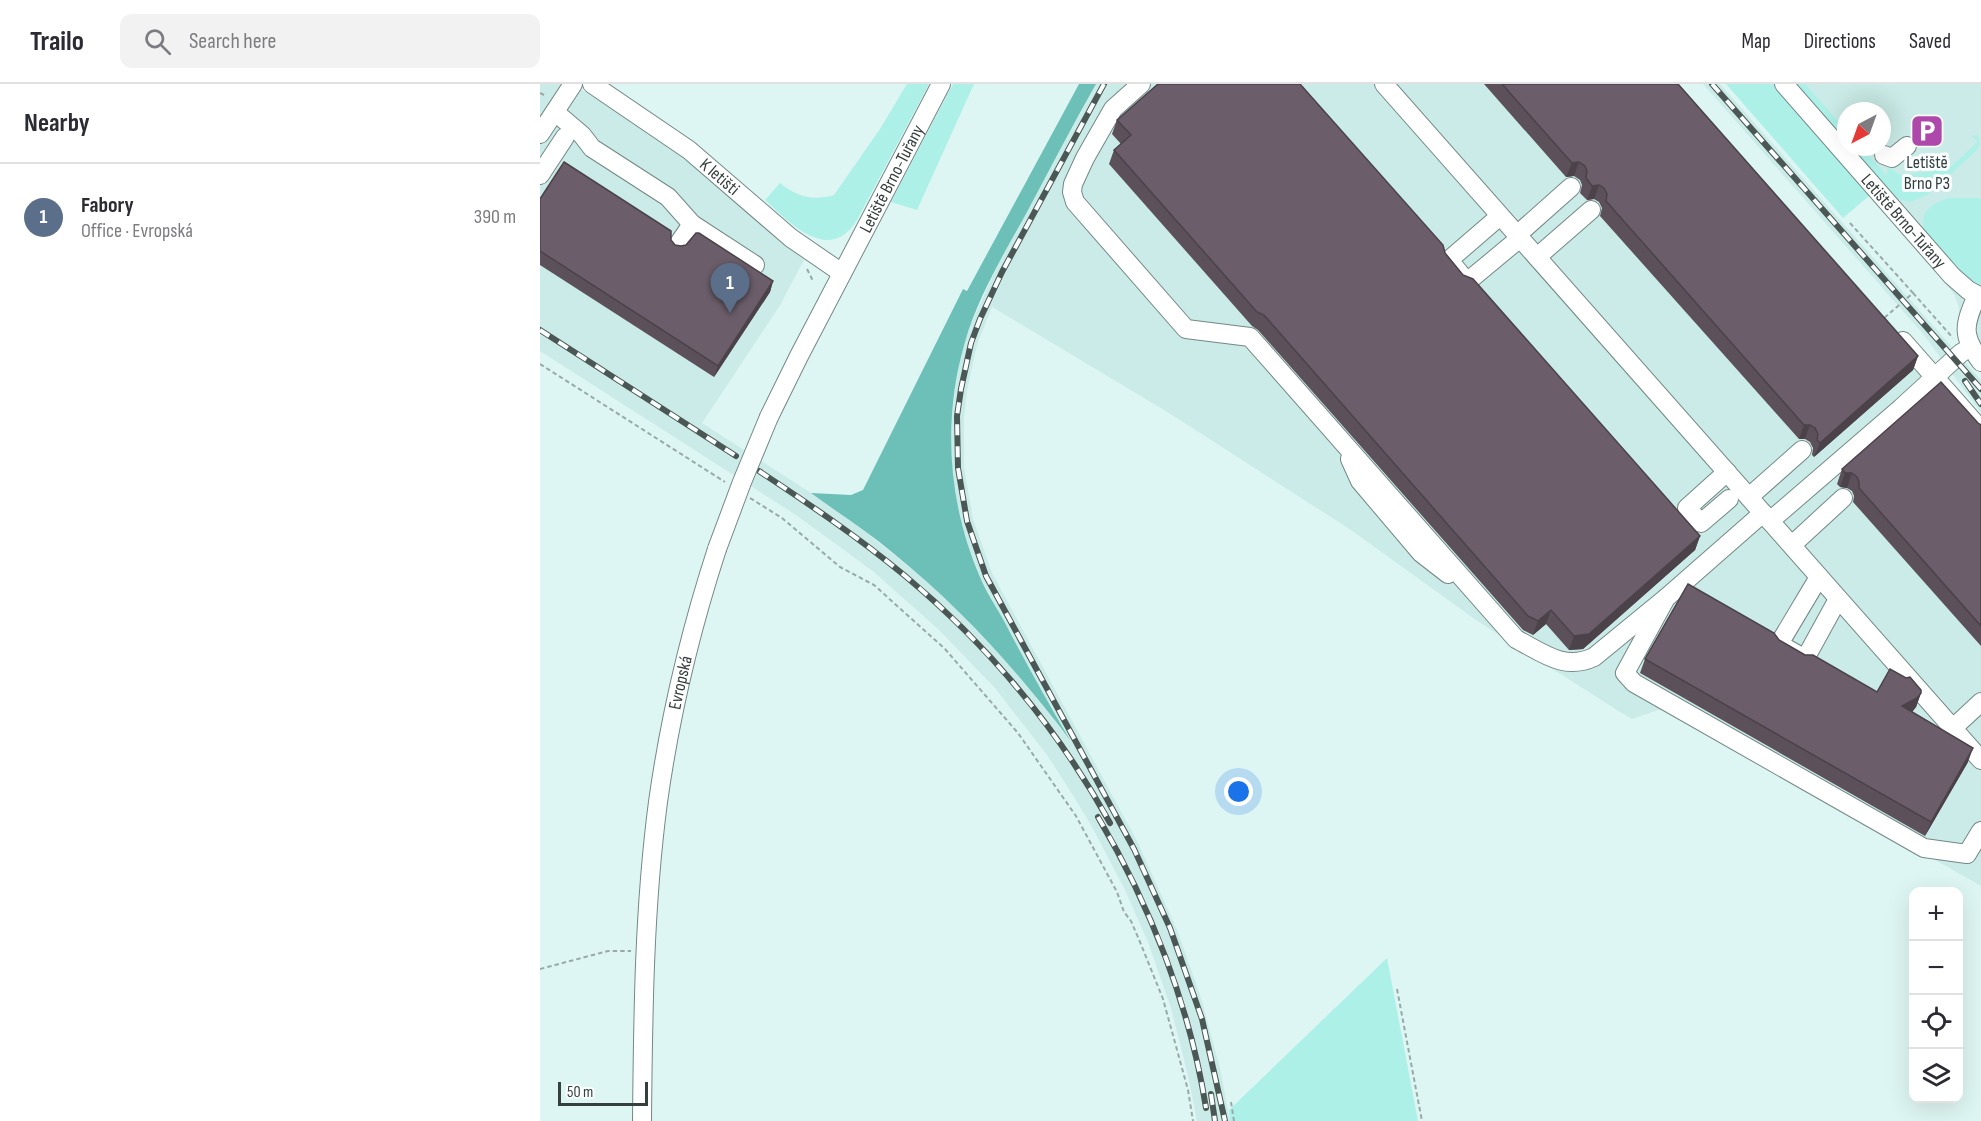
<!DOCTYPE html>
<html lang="en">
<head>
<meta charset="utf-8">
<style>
	body { margin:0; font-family:"Sofia Sans Condensed",sans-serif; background:#f2f2f3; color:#2b2b33 }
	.controls { position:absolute; right:18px; bottom:18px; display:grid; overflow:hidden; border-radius:12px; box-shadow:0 6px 24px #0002 }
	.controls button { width:54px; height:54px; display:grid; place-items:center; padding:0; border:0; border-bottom:2px solid #e1e1e2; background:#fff; color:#2b2b33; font:30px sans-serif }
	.compass { position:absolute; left:1297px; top:18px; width:54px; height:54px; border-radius:50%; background:#fff; box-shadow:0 6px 24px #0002; rotate:221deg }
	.scale { position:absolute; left:18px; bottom:15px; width:90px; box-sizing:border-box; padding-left:6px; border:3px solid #353f3e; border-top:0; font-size:16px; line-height:21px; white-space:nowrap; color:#353f3e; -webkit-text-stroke:4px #fafefe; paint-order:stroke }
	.you { position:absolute; left:699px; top:708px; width:21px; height:21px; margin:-15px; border:4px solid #fff; border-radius:50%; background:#1a73e8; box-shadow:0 0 0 9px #1a73e833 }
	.badge { display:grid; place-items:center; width:39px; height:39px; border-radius:50%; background:#af48ab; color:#fff; font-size:20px; font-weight:700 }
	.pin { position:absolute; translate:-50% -50px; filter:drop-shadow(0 2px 3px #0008) }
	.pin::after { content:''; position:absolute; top:32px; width:21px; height:18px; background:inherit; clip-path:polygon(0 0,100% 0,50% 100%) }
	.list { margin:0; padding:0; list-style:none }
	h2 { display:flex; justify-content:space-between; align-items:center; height:78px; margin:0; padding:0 24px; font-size:26px }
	h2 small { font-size:20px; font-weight:400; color:#7c7c81 }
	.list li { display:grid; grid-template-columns:39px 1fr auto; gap:18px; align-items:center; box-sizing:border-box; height:108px; padding:0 24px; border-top:2px solid #e1e1e2 }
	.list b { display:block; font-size:22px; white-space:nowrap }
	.list p { margin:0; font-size:20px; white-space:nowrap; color:#7c7c81 }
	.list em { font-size:20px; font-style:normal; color:#7c7c81 }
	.icon { flex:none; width:33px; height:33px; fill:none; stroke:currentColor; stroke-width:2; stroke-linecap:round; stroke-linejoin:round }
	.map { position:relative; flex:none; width:1441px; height:1037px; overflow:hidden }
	header { display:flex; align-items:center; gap:36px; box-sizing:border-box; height:84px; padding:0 30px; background:#fff; border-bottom:2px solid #e1e1e2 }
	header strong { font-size:28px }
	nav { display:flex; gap:33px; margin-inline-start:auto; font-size:21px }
	.search { width:420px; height:54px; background:#f2f2f3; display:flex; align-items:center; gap:15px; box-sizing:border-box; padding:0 21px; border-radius:12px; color:#7c7c81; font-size:22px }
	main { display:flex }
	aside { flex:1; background:#fff }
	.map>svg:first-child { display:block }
	.built { fill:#caebe7; fill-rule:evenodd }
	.green { fill:#acf0e8 }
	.forest { fill:#6cc0b7 }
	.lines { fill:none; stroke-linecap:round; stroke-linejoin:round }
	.minor-casing { stroke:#738885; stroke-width:20 }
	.path { stroke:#98aaa8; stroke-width:2; stroke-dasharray:4.5 3; stroke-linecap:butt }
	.minor { stroke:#fff; stroke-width:18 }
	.rail-casing { stroke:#4b5755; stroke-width:6 }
	.rail { stroke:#fafefe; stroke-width:4; stroke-dasharray:11; stroke-linecap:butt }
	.minor-bridge-casing { stroke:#738885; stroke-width:20; stroke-linecap:butt }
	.minor-bridge { stroke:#fff; stroke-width:18 }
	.wall { fill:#5c515b }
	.shaded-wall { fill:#4b424a }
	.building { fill:#6b5e6a; stroke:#4b424a; stroke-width:1.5 }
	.labels { text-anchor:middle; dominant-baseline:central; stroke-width:6; stroke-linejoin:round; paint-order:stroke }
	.poi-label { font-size:18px; fill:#353f3e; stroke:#fafefe }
	.street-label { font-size:18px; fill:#353f3e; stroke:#fafefe }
</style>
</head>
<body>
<header>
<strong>Trailo</strong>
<div class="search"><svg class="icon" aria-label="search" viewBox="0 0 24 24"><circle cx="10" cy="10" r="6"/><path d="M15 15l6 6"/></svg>Search here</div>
<nav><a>Map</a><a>Directions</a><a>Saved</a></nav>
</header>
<main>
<aside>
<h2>Nearby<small></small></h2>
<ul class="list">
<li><span class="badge" style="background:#5c6f8a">1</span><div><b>Fabory</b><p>Office · Evropská</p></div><em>390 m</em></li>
</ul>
</aside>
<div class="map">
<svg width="1441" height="1037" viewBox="0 0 1441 1037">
	<rect width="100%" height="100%" fill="#def6f3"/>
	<g class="built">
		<polygon points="0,0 33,0 51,12 59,16 142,73 264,176 239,223 162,339 271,409 327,449 386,497 417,525 476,587 525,650 441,495 429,464 421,438 411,385 411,332 419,281 425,257 434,233 456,185 556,0 1139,0 1441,341 1441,802 1127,623 1092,635 1080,628 936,536 811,446 629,329 452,223 437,261 427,306 424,333 424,383 433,435 452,489 598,759 638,848 661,914 680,984 690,1037 657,1037 648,992 631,924 608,858 584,804 551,741 529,705 507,671 455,604 398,545 335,489 311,471 256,431 0,267"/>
		<polygon points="1163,0 1180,0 1441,296 1441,329 1384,251"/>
		<path d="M 1225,0 L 1441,0 L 1441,261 L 1433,250 L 1418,251 L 1419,223 L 1414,210 L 1331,111 L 1325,115 ZM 1306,27 L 1342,27 L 1342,63 L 1306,63 Z"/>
	</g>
	<g class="green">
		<path d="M 367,0 L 389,0 L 317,136 C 289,181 250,139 225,116 L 240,99 C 257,113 273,117 294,111 L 340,45 Z"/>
		<polygon points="413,0 434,0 377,126 351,118"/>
		<polygon points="1186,0 1233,0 1330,111 1303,134"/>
		<polygon points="1253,0 1265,0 1306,46 1306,61"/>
		<polygon points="1437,51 1440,60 1435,68 1387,111 1370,118 1357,115 1308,63 1321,63 1347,92 1348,81 1356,89 1362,91 1393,87 1401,79 1407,86 1438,58 1432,52"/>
		<path d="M 1409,114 L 1441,114 L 1441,203 L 1427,196 L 1386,151 C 1377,131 1390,119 1409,114 Z"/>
		<polygon points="847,874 878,1037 690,1037 689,1026"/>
	</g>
	<path class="forest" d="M 539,0 L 556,0 C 532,42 510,85 487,128 C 464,170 438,212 425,258 C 402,336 408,419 440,493 C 446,508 456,522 464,537 C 485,577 507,617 530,656 C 476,585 422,525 353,469 C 327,447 298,429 271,409 L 311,411 L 323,406 L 423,205 L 427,207 Z"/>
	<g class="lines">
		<g class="minor-casing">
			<g id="minor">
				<path id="s1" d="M 52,0 L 149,66 L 251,154 L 302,189"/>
				<path d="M 601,0 L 573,25 L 545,74 L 533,100 L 532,108 L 535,118 L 646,245 L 710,253 L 976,555 C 1003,569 1024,587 1054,573 L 1126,514"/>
				<polyline points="844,0 1441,676"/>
				<path id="s2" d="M 1244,0 L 1412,192 L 1428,206 L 1441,213"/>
				<polyline points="15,28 42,51 52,64 128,113 152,140 215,181"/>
				<polyline points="0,50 33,0"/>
				<polyline points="1344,71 1352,74 1367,62"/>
				<polyline points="0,91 25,53"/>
				<polyline points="960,132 909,176 927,198 980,154"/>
				<polyline points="977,151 1031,103"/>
				<polyline points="137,162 152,140"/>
				<polyline points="997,173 1051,126"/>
				<path d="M 1437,211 C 1424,242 1421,250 1441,278"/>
				<polyline points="1363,257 1441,346"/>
				<path id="s3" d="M 229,333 L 259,272 L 401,0"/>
				<polyline points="810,375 820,397 881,469 908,490"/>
				<polyline points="1187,388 1147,424 1161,439 1189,415"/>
				<polyline points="1209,413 1262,366"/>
				<polyline points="1223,429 1126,514 1085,589 1094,599 1384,764 1427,770 1441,747"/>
				<polyline points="1230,437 1361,324 1421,269 1431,263"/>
				<polyline points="1252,461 1303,414"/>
				<polyline points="1279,493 1239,560 1265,575 1298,515"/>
				<polyline points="1413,644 1441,618"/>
				<path id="s4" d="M 102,1037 C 103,931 104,824 118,718 C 130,632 150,548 177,465"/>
			</g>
		</g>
		<g class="path">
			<polyline points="0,9 6,12"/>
			<polyline points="1310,139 1373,209 1343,235"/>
			<polyline points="267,185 273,197"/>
			<polyline points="1373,209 1413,254"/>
			<polyline points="0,280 185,398"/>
			<polyline points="210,414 242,434 300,483 334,501 405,565 478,649 536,732 577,808 584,828 591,837 600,858 623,915 648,1006 653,1037"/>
			<polyline points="0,885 68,867 91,867"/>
			<polyline points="857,905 882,1037"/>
			<polyline points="691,1018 694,1037"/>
		</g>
		<use href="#minor" class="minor"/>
		<g class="rail-casing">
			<g id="rail">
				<polyline points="564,0 462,188 440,235 431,259 421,305 417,332 418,384 427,437 446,492 594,765 630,844 662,935 685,1037"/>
				<polyline points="1172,0 1441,305"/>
				<polyline points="0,246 196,372"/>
				<polyline points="1425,297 1441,320"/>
				<path d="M 219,387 C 269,420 318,453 364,491 C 447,560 518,645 570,739"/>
				<path d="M 558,733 C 610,821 650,922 666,1024"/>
				<polyline points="671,1010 675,1037"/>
			</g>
		</g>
		<use href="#rail" class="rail"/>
		<g class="minor-bridge-casing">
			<polyline id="minor-bridge" points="177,465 202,398 229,333"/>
		</g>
		<use href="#minor-bridge" class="minor-bridge"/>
	</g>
	<g class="wall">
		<polygon points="944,0 1138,0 1378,272 1373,286 1274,373 1272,371 1273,364 1270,358 1265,355 1259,355 1060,132 1062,124 1059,118 1054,115 1047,116 1040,109 1042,101 1040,96 1034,92 1026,93"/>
		<polygon points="577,36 905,169 923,191 1160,452 1155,466 1043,565 1029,566 1006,540 993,551 983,546 718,246 712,242 569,80 574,66 581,60 572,50"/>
		<polygon points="0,115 135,161 233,197 230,208 174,293 0,181"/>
		<polygon points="1438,339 1441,341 1441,562 1313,418 1314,412 1312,407 1307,404 1300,403 1297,400 1302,385"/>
		<polygon points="1239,556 1265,571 1337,608 1381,609 1376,623 1372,628 1428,678 1385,752 1100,589 1105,575"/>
	</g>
	<g class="shaded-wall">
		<polygon points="1039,78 1034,92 1026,93 1032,79"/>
		<polygon points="1059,101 1054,115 1047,116 1052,102"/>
		<polygon points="233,197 230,208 174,293 178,282"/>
		<polygon points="1378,272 1373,286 1274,373 1280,359"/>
		<polygon points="1264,341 1270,341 1265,355 1259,355"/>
		<polygon points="1305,389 1312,389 1307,404 1300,403"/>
		<polygon points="1160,452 1155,466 1043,565 1029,566 1034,552"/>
		<polygon points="1011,526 1006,540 993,551 998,537"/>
		<polygon points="1381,609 1376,623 1372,628 1362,622"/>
		<polygon points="1433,664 1428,678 1385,752 1391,738"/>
	</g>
	<g class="building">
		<polygon points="618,0 760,0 903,161 905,169 923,191 933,195 1160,452 1049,550 1034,552 1011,526 998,537 988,532 724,231 717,228 574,66 591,51 577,36"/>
		<polygon points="962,0 1138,0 1378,272 1280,359 1277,356 1278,350 1275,344 1270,341 1264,341 1066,117 1067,110 1064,104 1059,101 1052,102 1046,94 1047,87 1045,82 1039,78 1032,79"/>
		<polygon points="24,78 131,147 131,156 135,161 141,162 146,161 156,149 159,149 233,197 178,282 0,167 0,115"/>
		<polygon points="1401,298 1438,339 1441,341 1441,542 1319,404 1319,398 1317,393 1312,389 1305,389 1302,385"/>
		<polygon points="1148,500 1234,549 1239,556 1265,571 1273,571 1337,608 1350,585 1366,594 1370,593 1381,606 1381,609 1377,614 1362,622 1433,664 1391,738 1105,575"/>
	</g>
	<defs>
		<g id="parking-square" transform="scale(1.725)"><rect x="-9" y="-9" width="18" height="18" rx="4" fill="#af48ab" stroke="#fafefe"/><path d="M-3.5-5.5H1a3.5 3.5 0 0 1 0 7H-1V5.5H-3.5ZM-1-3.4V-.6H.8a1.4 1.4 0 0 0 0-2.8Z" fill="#fff"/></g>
	</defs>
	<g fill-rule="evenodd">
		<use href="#parking-square" x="1387" y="47"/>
	</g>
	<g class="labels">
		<g class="poi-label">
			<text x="1387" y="78">Letiště<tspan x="1387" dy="21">Brno P3</tspan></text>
		</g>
		<g class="street-label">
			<text stroke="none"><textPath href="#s1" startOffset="158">K letišti</textPath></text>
			<text stroke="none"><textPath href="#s3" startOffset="268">Letiště Brno-Tuřany</textPath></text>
			<text stroke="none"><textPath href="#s2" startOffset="182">Letiště Brno-Tuřany</textPath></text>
			<text stroke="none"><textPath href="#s4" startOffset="441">Evropská</textPath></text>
		</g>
	</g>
</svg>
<div class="controls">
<button>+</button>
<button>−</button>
<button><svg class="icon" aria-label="locate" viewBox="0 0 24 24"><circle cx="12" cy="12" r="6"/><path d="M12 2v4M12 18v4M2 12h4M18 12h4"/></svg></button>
<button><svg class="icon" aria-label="layers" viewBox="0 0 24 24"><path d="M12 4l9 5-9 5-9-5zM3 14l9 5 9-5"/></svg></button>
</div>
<svg class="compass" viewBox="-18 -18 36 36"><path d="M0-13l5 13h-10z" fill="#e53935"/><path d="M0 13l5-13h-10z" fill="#7c7c81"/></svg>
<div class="scale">50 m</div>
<div class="you"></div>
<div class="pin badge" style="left:190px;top:229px;background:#5c6f8a">1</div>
</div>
</main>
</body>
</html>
